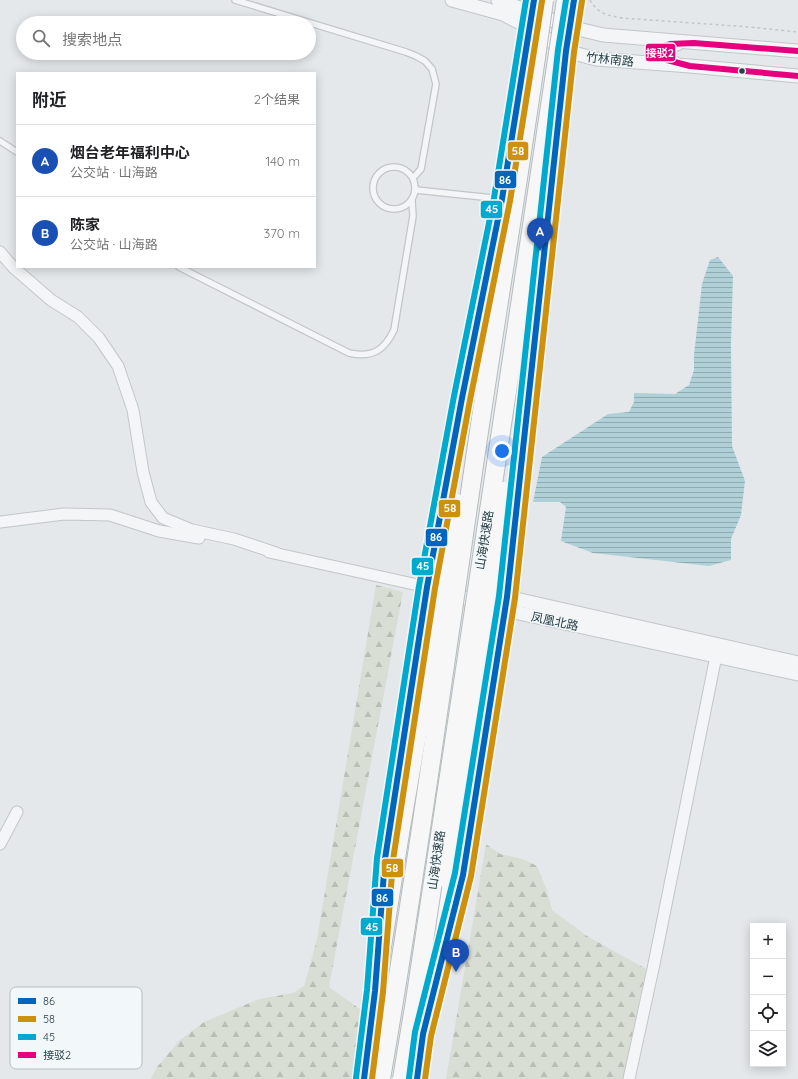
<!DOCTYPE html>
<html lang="zh">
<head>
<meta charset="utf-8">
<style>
	body { margin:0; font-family:Quicksand,"Noto Sans SC",sans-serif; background:#f6f6f6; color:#202124 }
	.controls { position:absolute; right:12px; bottom:12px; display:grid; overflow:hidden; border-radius:0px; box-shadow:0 2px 10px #0003 }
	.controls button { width:36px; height:36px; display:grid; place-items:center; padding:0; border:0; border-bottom:1px solid #e0e0e0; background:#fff; color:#202124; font:20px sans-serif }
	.you { position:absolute; left:502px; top:451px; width:14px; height:14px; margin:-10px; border:3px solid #fff; border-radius:50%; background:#1a73e8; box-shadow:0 0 0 6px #1a73e833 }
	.badge { display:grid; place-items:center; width:26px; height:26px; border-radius:50%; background:#111827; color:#fff; font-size:13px; font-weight:700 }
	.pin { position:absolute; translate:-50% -33px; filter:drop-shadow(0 1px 2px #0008) }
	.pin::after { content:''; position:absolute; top:21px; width:14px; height:12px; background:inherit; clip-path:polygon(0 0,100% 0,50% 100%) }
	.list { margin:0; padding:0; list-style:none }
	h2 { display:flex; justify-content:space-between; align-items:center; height:52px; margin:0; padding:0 16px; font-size:17px }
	h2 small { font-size:13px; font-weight:400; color:#757577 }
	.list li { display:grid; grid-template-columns:26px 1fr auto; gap:12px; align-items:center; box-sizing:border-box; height:72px; padding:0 16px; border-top:1px solid #e0e0e0 }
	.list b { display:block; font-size:15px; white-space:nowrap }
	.list p { margin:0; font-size:13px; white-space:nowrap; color:#757577 }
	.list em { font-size:13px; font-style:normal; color:#757577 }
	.icon { flex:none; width:22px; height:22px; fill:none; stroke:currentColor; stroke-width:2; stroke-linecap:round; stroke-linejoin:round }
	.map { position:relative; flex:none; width:798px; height:1079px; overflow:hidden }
	.search { position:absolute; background:#fff; box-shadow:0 2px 10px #0003; left:16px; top:16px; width:300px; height:44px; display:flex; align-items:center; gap:10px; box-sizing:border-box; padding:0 14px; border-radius:22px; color:#757577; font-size:15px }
	.panel { position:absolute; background:#fff; box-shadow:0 2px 10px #0003; left:16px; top:72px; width:300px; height:196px; border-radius:0px }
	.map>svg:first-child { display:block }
	.forest { fill:url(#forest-firs) }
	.water { fill:url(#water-rules) }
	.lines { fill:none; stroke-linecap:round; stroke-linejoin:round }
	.service-casing { stroke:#c2c6c8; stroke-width:8 }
	.minor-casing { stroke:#c2c6c8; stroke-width:13 }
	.tertiary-casing { stroke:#c2c6c8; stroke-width:15 }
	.secondary-casing { stroke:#c2c6c8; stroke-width:17 }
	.trunk-casing { stroke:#b6bcbf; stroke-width:20 }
	.path { stroke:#c2c7ca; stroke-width:1.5; stroke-dasharray:3 3; stroke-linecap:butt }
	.service { stroke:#f3f5f6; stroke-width:5.5 }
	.minor { stroke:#f3f5f6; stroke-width:11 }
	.tertiary { stroke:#f3f5f6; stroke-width:13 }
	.secondary { stroke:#f7f7f8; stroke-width:15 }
	.trunk { stroke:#f7f7f8; stroke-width:18 }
	.trunk-bridge-casing { stroke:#b6bcbf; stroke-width:20; stroke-linecap:butt }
	.trunk-bridge { stroke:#f7f7f8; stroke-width:18 }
	.bus-1-casing { stroke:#f2f7f9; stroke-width:9 }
	.bus-2-casing { stroke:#f2f7f9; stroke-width:9 }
	.bus-3-casing { stroke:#f2f7f9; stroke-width:9 }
	.bus-4-casing { stroke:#f2f7f9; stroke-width:9 }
	.bus-1 { stroke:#0065bd; stroke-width:6 }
	.bus-2 { stroke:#ce910e; stroke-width:6 }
	.bus-3 { stroke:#00a9ce; stroke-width:6 }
	.bus-4 { stroke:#e5007d; stroke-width:6 }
	.bus-dot { fill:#283d46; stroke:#f2f7f9; stroke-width:1.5 }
	.labels { text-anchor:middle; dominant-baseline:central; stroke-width:3; stroke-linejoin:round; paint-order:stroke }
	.street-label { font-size:12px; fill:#283d46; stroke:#f2f7f9 }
	.key { fill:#f2f7f9; stroke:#b5bfc3; stroke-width:1 }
	.key-label { font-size:11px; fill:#283d46 }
	.line-badge { stroke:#f2f7f9; stroke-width:1.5 }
	.badge-label { font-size:11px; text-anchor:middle; font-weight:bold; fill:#fff }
</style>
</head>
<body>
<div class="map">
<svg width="798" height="1079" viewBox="0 0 798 1079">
	<defs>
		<pattern id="forest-firs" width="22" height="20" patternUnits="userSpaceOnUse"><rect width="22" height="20" fill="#d8ded4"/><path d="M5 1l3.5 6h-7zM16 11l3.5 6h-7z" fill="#b9bfb7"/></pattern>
		<pattern id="water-rules" width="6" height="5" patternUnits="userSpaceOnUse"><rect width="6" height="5" fill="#b0d0d7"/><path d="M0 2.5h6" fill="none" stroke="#8faab0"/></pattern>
	</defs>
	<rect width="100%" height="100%" fill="#e4e8ea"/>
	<g class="forest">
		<polygon points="376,585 403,592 329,987 364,1012 352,1079 151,1079 157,1067 180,1040 204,1022 259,999 293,993 304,986 317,939"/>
		<polygon points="486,844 500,854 523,859 537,866 547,890 552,910 587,936 646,969 623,1079 446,1079"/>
	</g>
	<polygon class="water" points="718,257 733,276 731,344 732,446 745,481 741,515 731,539 731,560 709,566 593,553 561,541 566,507 560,502 533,502 542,457 608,414 629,412 634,402 634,393 675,394 689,385 694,370 694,355 702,284 710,260"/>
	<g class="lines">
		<g class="service-casing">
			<g id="service">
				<polyline points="235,0 406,52 416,56 425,61 432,69 436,84 421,169 413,178"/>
				<polyline points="0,141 17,152"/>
				<circle cx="394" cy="188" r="21"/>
				<polyline points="416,190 502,199"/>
				<path d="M 179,267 L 349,353 C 372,358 384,351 394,330 L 413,216 L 412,201"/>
			</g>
		</g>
		<g class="minor-casing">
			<g id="minor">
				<polyline points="0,252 13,267 51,300 78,317 99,338 118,366 133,410 143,472 151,502 163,518 192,530 234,539 276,553"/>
				<polyline points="0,522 64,514 110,515 159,531 199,538"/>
				<polyline points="269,552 427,587"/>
				<polyline points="0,844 17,812"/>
				<polyline points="629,1079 654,964 716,656"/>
			</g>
		</g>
		<g class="tertiary-casing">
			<g id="tertiary">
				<polyline points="452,0 503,14 530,28 566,51 596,59 690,66 798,76"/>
				<polyline points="498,0 570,27 603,35 798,51"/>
				<polyline points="675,63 662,57 660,52 664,46 677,44"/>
				<polyline points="448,593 505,610 798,674"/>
				<polyline points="481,594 507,597 798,663"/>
			</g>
		</g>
		<g class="secondary-casing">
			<g id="secondary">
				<polyline points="382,900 385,859 427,587 462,398 502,199 534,0"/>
				<polyline points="446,943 463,875 507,597 566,50"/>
				<polyline points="364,1079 376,980"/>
				<polyline points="417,1079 423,1034 426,1023"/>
			</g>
		</g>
		<g class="trunk-casing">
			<g id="trunk">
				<polyline points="375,991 400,833"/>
				<polyline points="423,1034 449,881"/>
			</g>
		</g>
		<path class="path" d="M 590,0 C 598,14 607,15 622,18 L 750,27 L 798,32"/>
		<use href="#service" class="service"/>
		<use href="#minor" class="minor"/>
		<use href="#tertiary" class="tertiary"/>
		<use href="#secondary" class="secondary"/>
		<use href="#trunk" class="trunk"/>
		<g class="trunk-bridge-casing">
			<g id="trunk-bridge">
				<polyline points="400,833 457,503"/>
				<polyline points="449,881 504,491"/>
				<path d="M 381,1079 C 417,868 446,656 477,445 C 499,296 524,149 544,0"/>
				<polyline points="402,1079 415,1001 566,0"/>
			</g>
		</g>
		<use href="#trunk-bridge" class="trunk-bridge"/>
		<g class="bus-1-casing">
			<g id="bus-1">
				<polyline points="364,1079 375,991 385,859 427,587 462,398 502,199 534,0"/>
				<polyline points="417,1079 423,1034 463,875 507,597 566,51 574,0"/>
			</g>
		</g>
		<g class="bus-2-casing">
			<g id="bus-2">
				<polyline points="372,1079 383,992 393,860 435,588 470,400 510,201 542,1"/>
				<polyline points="425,1079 431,1036 471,876 515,598 574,52 582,1"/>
			</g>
		</g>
		<g class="bus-3-casing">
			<g id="bus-3">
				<polyline points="356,1078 367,990 377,858 419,586 454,396 494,198 526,0"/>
				<polyline points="409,1078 415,1032 455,873 499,596 558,50 566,0"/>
			</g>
		</g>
		<g class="bus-4-casing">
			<polyline id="bus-4" points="798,51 694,43 670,44 664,46 660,52 662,57 667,60 690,66 798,76"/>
		</g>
		<use href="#bus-1" class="bus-1"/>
		<use href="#bus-2" class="bus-2"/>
		<use href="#bus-3" class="bus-3"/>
		<use href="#bus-4" class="bus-4"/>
	</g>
	<circle class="bus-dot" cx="742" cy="71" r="3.5"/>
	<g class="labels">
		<g class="street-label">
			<text transform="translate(610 59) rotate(6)">竹林南路</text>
			<text transform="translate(484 540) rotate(-81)">山海快速路</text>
			<text transform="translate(555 621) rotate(12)">凤凰北路</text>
			<text transform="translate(436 860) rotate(-82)">山海快速路</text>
		</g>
	</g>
	<rect x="10" y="987" width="132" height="82" rx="6" class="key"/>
	<rect x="18" y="998" width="18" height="6" fill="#0065bd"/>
	<rect x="18" y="1016" width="18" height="6" fill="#ce910e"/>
	<rect x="18" y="1034" width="18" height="6" fill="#00a9ce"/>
	<rect x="18" y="1052" width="18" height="6" fill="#e5007d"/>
	<g class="key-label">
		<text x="43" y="1005">86</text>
		<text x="43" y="1023">58</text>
		<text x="43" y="1041">45</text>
		<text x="43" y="1059">接驳2</text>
	</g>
	<g class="line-badge">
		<rect x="645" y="43" width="31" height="19" rx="4" fill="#e5007d"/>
		<rect x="507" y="141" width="22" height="20" rx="4" fill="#ce910e"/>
		<rect x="494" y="170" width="23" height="19" rx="4" fill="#0065bd"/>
		<rect x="480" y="200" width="23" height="19" rx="4" fill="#00a9ce"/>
		<rect x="438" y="499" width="23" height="19" rx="4" fill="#ce910e"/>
		<rect x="425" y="528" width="23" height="19" rx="4" fill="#0065bd"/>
		<rect x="411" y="557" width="23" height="19" rx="4" fill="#00a9ce"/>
		<rect x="381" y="858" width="23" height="20" rx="4" fill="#ce910e"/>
		<rect x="371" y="888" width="23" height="19" rx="4" fill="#0065bd"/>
		<rect x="360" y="917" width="23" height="19" rx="4" fill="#00a9ce"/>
	</g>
	<g class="badge-label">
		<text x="660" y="57">接驳2</text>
		<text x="518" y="155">58</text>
		<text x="505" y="184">86</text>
		<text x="492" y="213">45</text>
		<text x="450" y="512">58</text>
		<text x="436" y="541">86</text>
		<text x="423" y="570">45</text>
		<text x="392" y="872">58</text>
		<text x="382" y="902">86</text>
		<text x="372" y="931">45</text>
	</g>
</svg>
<div class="controls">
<button>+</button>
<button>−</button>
<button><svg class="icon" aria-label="locate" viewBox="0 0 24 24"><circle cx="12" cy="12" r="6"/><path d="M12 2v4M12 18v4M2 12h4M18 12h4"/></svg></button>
<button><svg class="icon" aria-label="layers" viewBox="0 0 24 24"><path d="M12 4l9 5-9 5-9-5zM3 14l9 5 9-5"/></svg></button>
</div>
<div class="you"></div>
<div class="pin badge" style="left:540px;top:251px;background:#1a4fb4">A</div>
<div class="pin badge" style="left:456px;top:972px;background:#1a4fb4">B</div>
<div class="search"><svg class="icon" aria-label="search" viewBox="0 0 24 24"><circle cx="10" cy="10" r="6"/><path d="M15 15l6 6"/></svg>搜索地点</div>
<section class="panel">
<h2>附近<small>2个结果</small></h2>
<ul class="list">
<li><span class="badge" style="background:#1a4fb4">A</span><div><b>烟台老年福利中心</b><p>公交站 · 山海路</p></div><em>140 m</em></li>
<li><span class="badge" style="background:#1a4fb4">B</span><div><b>陈家</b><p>公交站 · 山海路</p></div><em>370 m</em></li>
</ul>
</section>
</div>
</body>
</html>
